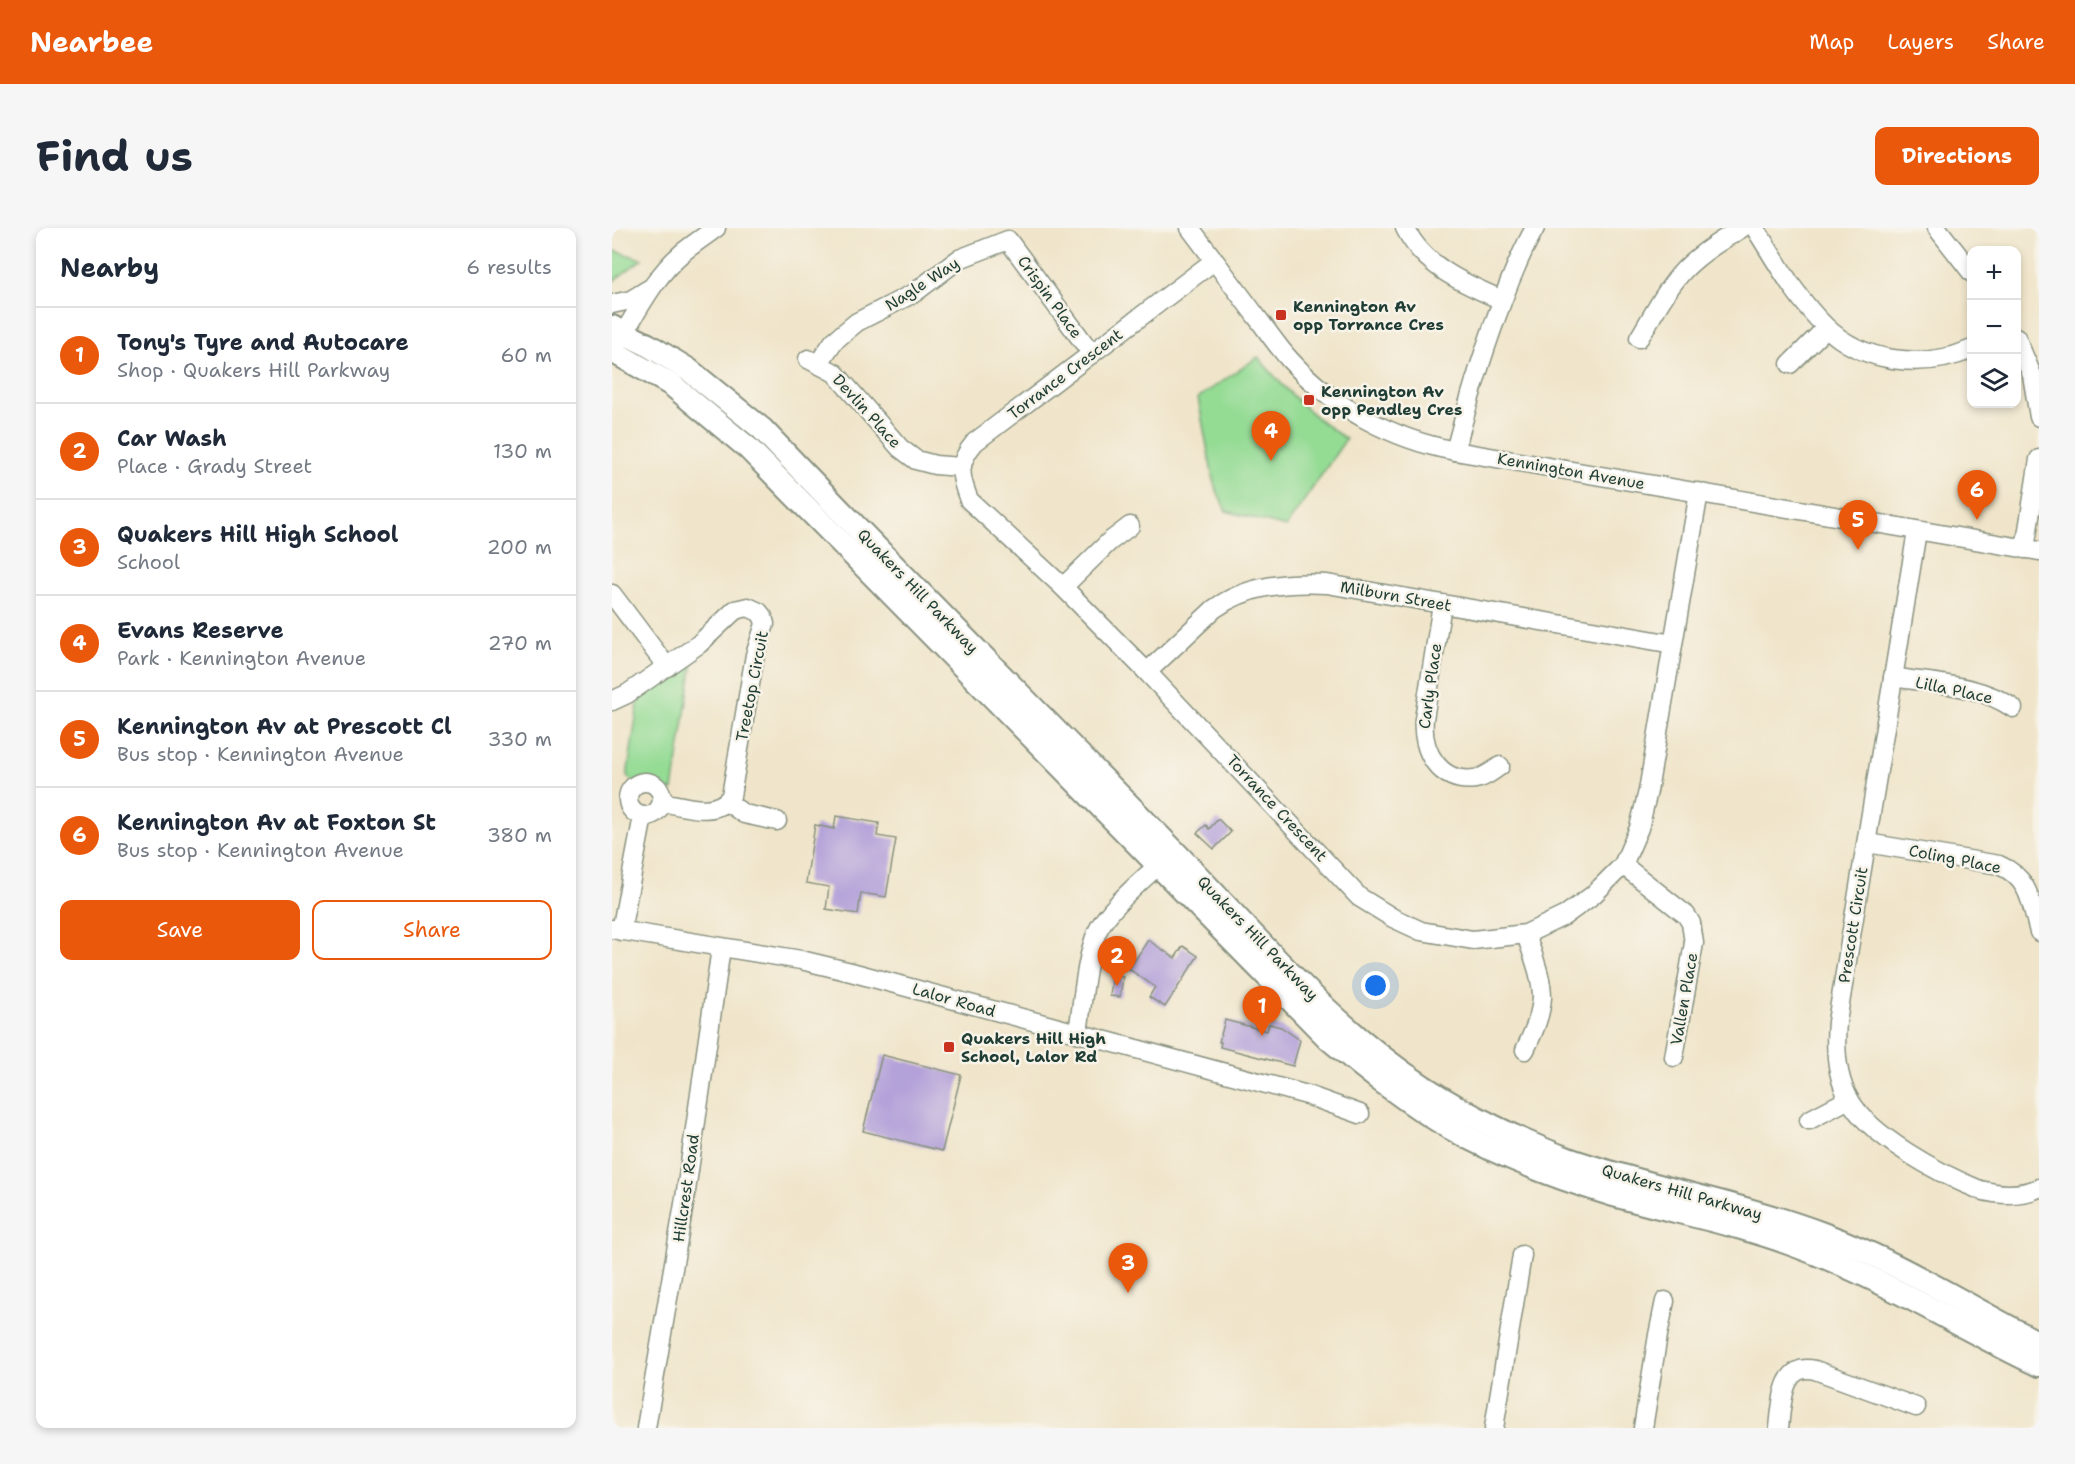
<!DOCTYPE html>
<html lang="en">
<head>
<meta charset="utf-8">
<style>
	body { margin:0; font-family:"Shantell Sans",sans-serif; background:#f6f6f7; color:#1f2937 }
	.controls { position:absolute; right:18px; top:18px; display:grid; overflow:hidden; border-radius:12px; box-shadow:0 3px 9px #0003 }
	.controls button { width:54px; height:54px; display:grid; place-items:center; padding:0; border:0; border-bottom:2px solid #e0e1e3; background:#fff; color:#1f2937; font:30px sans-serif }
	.you { position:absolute; left:764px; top:758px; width:21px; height:21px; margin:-15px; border:4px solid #fff; border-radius:50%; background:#1a73e8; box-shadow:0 0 0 9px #1a73e833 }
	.badge { display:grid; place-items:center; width:39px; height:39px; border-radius:50%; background:#ea580c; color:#fff; font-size:20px; font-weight:700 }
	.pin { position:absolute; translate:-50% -50px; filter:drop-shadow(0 2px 3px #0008) }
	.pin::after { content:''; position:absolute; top:32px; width:21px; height:18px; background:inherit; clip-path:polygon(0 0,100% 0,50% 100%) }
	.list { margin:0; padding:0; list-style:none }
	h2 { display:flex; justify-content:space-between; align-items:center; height:78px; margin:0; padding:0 24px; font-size:26px }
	h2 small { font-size:20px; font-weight:400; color:#747a83 }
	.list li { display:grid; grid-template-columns:39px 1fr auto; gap:18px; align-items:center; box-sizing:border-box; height:96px; padding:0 24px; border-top:2px solid #e0e1e3 }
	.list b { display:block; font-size:22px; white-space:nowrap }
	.list p { margin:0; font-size:20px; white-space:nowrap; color:#747a83 }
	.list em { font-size:20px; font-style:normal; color:#747a83 }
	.actions { display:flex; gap:12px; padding:18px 24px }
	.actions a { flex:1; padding:14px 0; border:2px solid #ea580c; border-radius:12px; text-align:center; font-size:21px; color:#ea580c }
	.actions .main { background:#ea580c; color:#fff }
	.icon { flex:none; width:33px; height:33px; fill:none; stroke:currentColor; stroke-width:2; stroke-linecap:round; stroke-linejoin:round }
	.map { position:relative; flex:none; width:1427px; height:1200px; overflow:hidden; border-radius:12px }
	header { display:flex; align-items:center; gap:36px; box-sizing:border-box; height:84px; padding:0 30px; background:#ea580c; color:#fff }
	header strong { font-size:28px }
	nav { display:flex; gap:33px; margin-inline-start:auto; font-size:21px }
	.intro { display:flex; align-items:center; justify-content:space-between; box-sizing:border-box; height:144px; padding:0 36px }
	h1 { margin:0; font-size:42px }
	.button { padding:15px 27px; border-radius:12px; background:#ea580c; color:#fff; font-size:21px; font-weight:700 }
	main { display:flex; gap:36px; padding:0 36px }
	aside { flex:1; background:#fff; border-radius:12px; box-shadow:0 3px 9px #0003 }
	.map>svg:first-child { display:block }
	.green { fill:#94db94; stroke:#5a8c64; stroke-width:1.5 }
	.building { fill:#b3a1d9 }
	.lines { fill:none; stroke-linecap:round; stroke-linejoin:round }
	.minor-casing { stroke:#88917f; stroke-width:21 }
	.major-casing { stroke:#88917f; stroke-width:26 }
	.minor { stroke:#fff; stroke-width:18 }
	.major { stroke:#fff; stroke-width:22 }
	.poi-dot { fill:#c8321e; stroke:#f7f3e8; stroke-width:2 }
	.labels { text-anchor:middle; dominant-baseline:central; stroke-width:5; stroke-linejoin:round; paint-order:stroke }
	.street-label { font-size:16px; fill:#1f3d34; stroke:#f7f3e8 }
	.poi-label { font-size:16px; font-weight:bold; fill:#1f3d34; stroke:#f7f3e8; text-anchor:start }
</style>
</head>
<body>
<header>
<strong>Nearbee</strong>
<nav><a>Map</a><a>Layers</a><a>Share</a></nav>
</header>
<div class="intro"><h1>Find us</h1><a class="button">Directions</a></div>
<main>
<aside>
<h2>Nearby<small>6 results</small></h2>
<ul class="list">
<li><span class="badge">1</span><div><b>Tony's Tyre and Autocare</b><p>Shop · Quakers Hill Parkway</p></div><em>60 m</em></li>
<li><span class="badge">2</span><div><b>Car Wash</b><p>Place · Grady Street</p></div><em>130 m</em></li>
<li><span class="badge">3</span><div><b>Quakers Hill High School</b><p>School</p></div><em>200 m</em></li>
<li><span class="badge">4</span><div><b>Evans Reserve</b><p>Park · Kennington Avenue</p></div><em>270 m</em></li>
<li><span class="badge">5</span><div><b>Kennington Av at Prescott Cl</b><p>Bus stop · Kennington Avenue</p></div><em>330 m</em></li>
<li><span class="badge">6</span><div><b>Kennington Av at Foxton St</b><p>Bus stop · Kennington Avenue</p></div><em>380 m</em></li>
</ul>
<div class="actions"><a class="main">Save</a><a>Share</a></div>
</aside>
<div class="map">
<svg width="1427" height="1200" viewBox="0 0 1427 1200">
	<rect width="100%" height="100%" fill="#f7f3e8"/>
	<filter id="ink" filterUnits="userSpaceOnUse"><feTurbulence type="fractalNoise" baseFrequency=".0167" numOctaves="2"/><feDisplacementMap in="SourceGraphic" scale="12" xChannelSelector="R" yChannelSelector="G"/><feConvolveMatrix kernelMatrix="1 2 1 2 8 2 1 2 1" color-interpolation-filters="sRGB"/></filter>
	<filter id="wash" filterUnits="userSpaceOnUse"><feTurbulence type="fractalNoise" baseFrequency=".008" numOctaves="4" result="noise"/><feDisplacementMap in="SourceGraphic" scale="24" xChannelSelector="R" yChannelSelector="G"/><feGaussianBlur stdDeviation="1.35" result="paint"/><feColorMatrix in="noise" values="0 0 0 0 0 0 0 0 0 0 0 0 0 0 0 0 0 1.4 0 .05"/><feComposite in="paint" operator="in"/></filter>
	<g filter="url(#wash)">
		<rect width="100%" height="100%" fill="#f0e5ca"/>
		<g class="green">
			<polygon points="0,22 30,31 0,54"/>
			<path d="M 646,129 C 674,162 697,187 734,211 L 674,299 L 614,283 L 602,256 L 586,170 Z"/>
			<path d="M 87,416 L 81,434 L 61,562 L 48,563 C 42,554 34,552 24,556 L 15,549 L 29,457 Z"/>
		</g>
		<g id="blocks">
			<g class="building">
				<polygon points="224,588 267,595 265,608 284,611 274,669 249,665 246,686 214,681 217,659 194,655 203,597 222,601"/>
				<polygon points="606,591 619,604 602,621 585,605 594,597 597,601"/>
				<polygon points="536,712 563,730 571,718 586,728 553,779 537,769 543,759 517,741"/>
				<polygon points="501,747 511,749 508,769 498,768"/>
				<polygon points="613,792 655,803 657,796 669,799 688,812 681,838 608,819 609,814 607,814"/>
				<polygon points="270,827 349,847 330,923 251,903"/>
			</g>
		</g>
	</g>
	<g filter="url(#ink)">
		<use href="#blocks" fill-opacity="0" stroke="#88917f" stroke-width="1.5"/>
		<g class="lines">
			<g class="minor-casing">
				<g id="minor">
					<path d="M 578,0 C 600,29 622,59 644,88 C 655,102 665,118 678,132 C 722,180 780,211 843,223 L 1427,323"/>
					<path d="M 793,0 C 812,39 853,56 890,72"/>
					<path d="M 1143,0 C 1164,33 1184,70 1213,98 C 1250,135 1312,142 1360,121"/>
					<polyline points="1325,0 1360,45"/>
					<path d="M 602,33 L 363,214 C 345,235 347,247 357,272 L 451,359 L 535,444 L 747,669 L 781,690 L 809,703 L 861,712 L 914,706 L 952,688 L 981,667 L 1011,637 L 1027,600 L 1036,563 L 1087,264"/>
					<polyline points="0,76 19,72 37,61"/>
					<polyline points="1404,109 1420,147 1427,189"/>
					<path d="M 1027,110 C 1041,87 1054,61 1073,41 C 1090,24 1110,12 1130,0"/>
					<path d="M 5,116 C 25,85 41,50 70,25 C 81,16 93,8 104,0"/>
					<polyline points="196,131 223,145 288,220 304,232 323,237 349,239"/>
					<polyline points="206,136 222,113 245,94 302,65 347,31 396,12 480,126"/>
					<polyline points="1178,136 1214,100"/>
					<path d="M 843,223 C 855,178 868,134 884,90 C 895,59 907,28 923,0"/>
					<path d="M 1305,303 L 1225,794 C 1223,818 1224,848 1237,871 C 1257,908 1328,946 1368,962 C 1387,967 1408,968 1427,960"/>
					<polyline points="1413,321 1427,231"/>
					<polyline points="451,359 497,314 518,298"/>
					<polyline points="0,366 55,439"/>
					<path d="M 830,376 L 812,491 C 809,522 827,556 863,551 C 872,550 881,543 888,538"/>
					<path d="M 535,444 L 602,381 C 635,357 675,354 715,356 L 1061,416"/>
					<path d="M 1281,449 C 1321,456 1367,456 1401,480"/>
					<path d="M 0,473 L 15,466 L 87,416 L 123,382 L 136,379 L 147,384 L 151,389 L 153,396 L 143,427 L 119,568 C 104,590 72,578 50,574"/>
					<circle cx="33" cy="571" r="17"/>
					<polyline points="115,574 132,586 165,593"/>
					<path d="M 1255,615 L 1387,637 C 1418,650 1419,675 1427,704"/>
					<polyline points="1011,637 1074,687 1079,695 1082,715 1062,829"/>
					<polyline points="0,701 189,732 239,744 695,867 748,886"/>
					<polyline points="9,703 31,588"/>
					<path d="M 466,805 C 470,778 474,729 485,704 C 496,680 534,649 554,630"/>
					<path d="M 913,822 C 921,805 929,788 930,769 C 930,748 920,726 914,706"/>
					<polyline points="1197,892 1237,871"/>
					<polyline points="34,1200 73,970 109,720"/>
					<polyline points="882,1200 910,1027"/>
					<polyline points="1031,1200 1046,1107 1053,1073"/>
					<path d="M 1167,1200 C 1170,1177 1169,1134 1203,1142 L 1304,1179"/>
				</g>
			</g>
			<g class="major-casing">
				<g id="major">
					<path d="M 0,99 L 36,117 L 77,142 L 150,201 C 285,343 424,482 561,622 C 641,704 715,796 812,859 C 853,886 910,914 956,931 C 1040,960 1128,975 1211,1006 C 1285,1033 1357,1079 1427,1115"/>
					<path d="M 0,123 L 60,157 L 136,220 L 716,810 C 755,843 795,875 840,901 C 888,928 943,949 995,965 C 1059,984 1125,995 1187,1019 C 1271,1050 1346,1099 1427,1137"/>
				</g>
			</g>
			<use href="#minor" class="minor"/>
			<use href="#major" class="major"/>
		</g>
	</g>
	<g class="poi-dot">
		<rect x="663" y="81" width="12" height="12" rx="3"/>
		<rect x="691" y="166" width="12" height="12" rx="3"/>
		<rect x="331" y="813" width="12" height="12" rx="3"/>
	</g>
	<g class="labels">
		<g class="street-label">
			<text transform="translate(310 56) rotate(-33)">Nagle Way</text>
			<text transform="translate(438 69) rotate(54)">Crispin Place</text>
			<text transform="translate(453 146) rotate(-37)">Torrance Crescent</text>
			<text transform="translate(255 183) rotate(48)">Devlin Place</text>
			<text transform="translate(959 243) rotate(10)">Kennington Avenue</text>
			<text transform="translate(306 363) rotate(46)">Quakers Hill Parkway</text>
			<text transform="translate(784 368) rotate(10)">Milburn Street</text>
			<text transform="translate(140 458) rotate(-79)">Treetop Circuit</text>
			<text transform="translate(818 458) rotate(-82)">Carly Place</text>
			<text transform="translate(1342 462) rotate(12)">Lilla Place</text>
			<text transform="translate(665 580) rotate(47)">Torrance Crescent</text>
			<text transform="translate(1343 631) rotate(11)">Coling Place</text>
			<text transform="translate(1241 697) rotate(-81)">Prescott Circuit</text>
			<text transform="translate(646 710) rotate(46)">Quakers Hill Parkway</text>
			<text transform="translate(1072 771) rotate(-80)">Vallen Place</text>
			<text transform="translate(342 772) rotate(16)">Lalor Road</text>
			<text transform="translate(74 960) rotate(-82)">Hillcrest Road</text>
			<text transform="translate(1070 964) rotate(16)">Quakers Hill Parkway</text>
		</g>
		<g class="poi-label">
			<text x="681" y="78">Kennington Av<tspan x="681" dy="18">opp Torrance Cres</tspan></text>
			<text x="709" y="163">Kennington Av<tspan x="709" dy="18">opp Pendley Cres</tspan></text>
			<text x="349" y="810">Quakers Hill High<tspan x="349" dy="18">School, Lalor Rd</tspan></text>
		</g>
	</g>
</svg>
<div class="controls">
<button>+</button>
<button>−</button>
<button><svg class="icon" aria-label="layers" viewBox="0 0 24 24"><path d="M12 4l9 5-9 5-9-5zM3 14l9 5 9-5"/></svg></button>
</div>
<div class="you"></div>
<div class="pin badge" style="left:650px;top:808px">1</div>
<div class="pin badge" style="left:505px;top:758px">2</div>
<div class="pin badge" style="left:516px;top:1065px">3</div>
<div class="pin badge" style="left:659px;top:233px">4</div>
<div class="pin badge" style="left:1246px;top:322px">5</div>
<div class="pin badge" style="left:1365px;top:292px">6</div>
</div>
</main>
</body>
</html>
